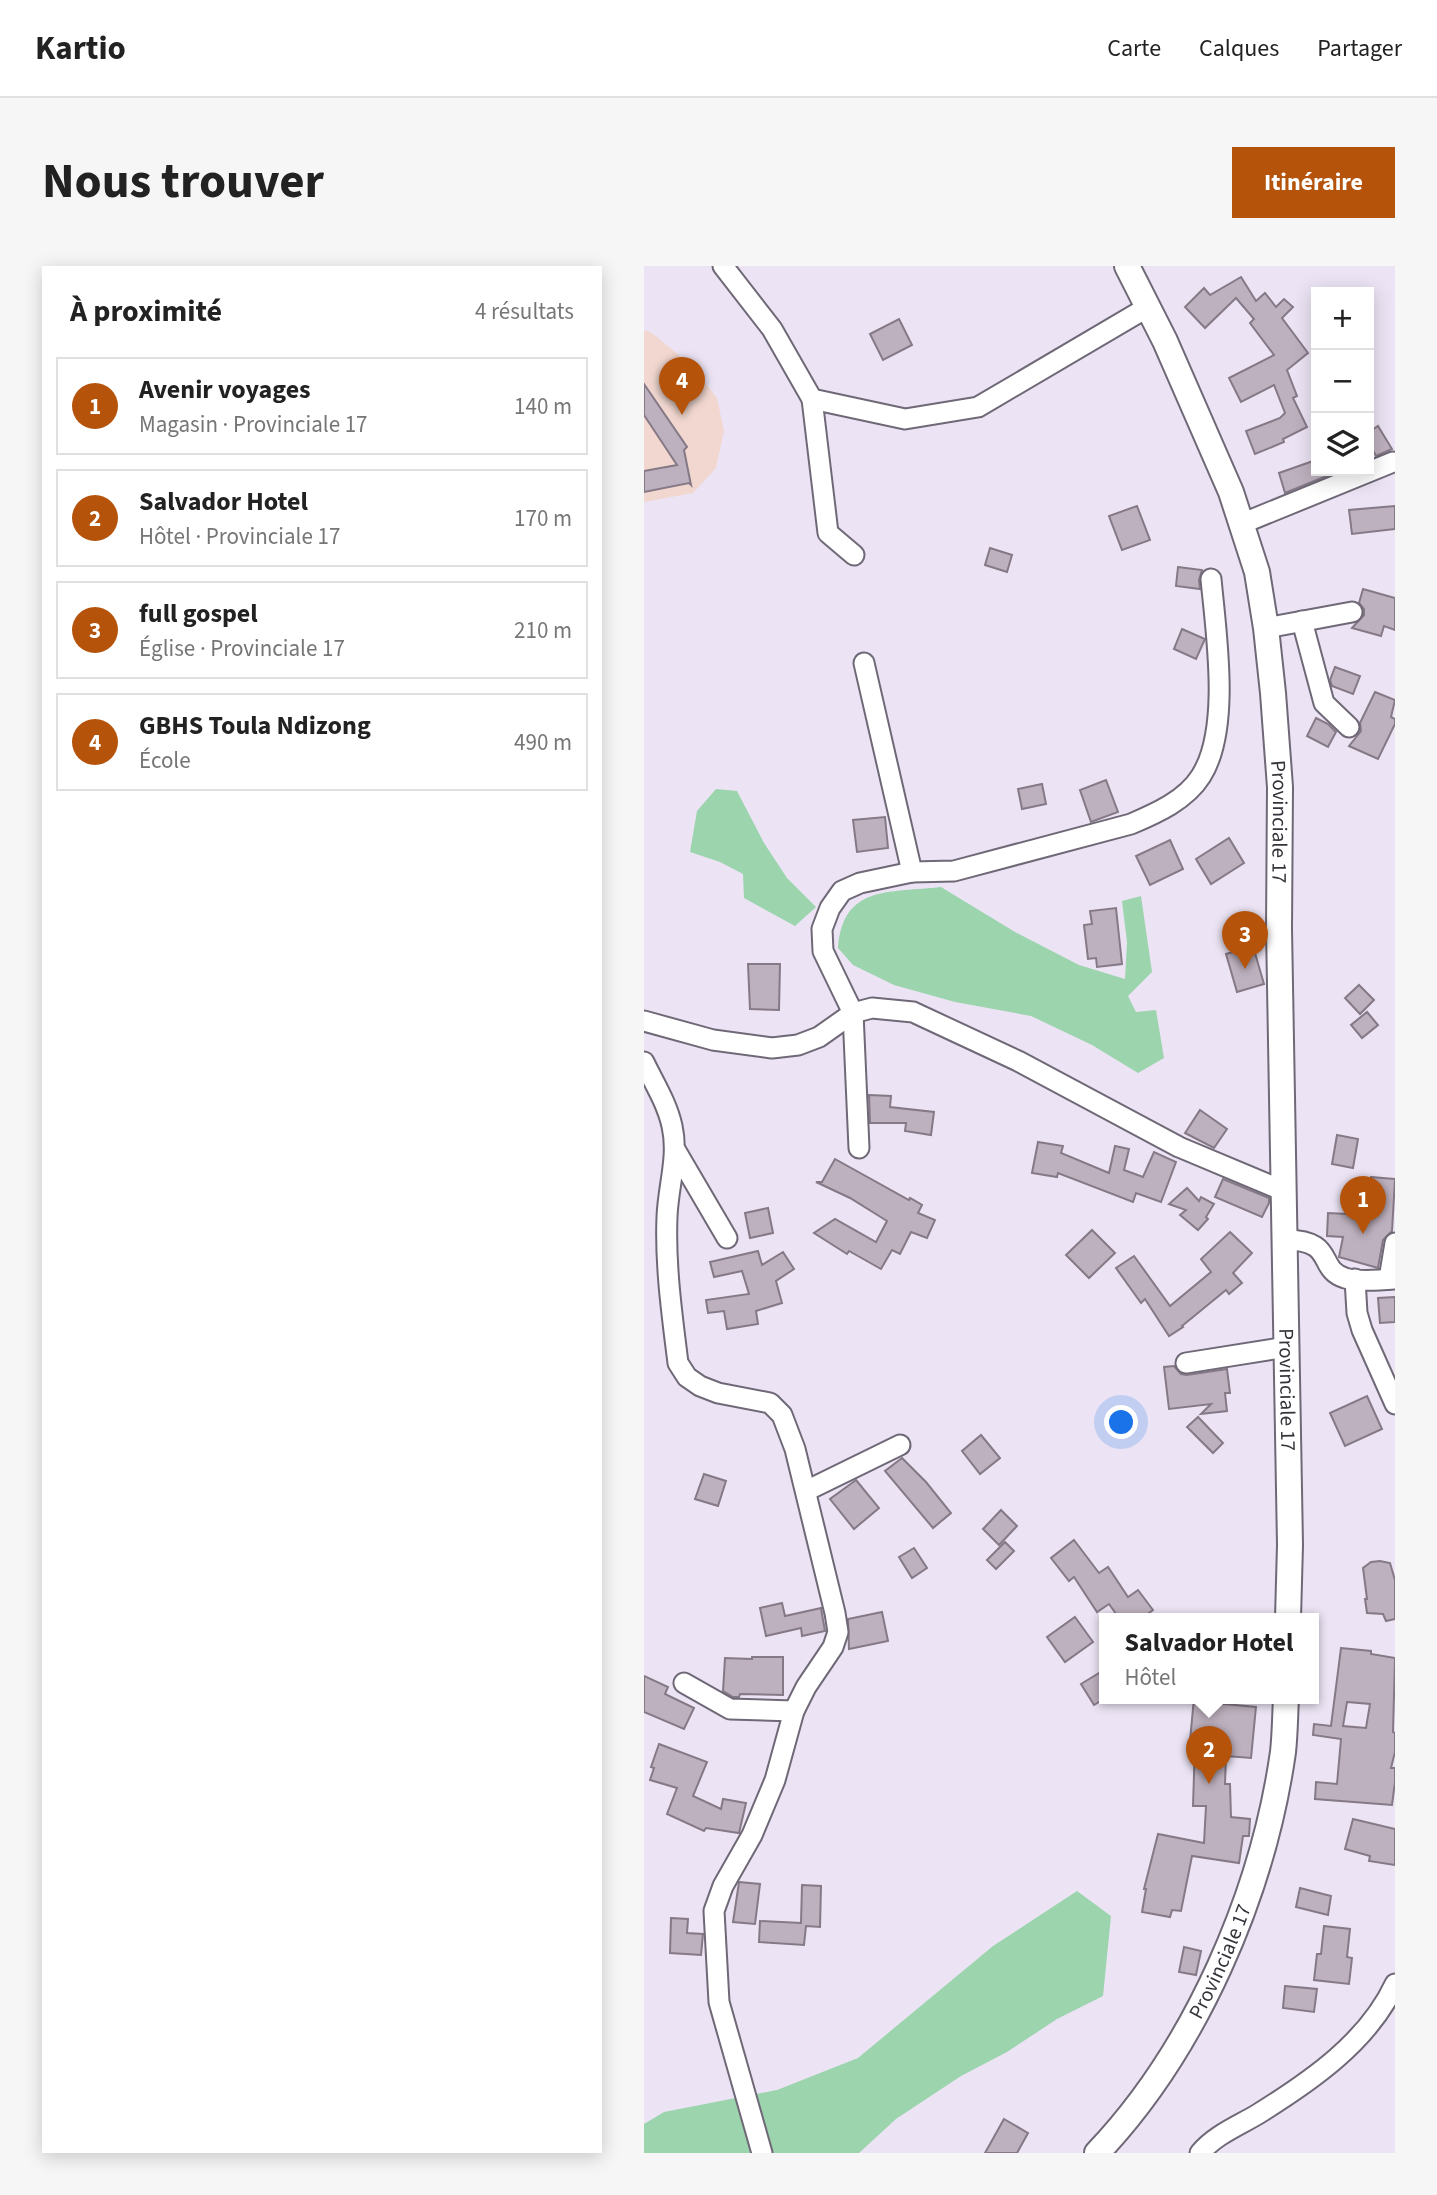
<!DOCTYPE html>
<html lang="fr">
<head>
<meta charset="utf-8">
<style>
	body { margin:0; font-family:"Source Sans 3",sans-serif; background:#f6f6f6; color:#222 }
	.controls { position:absolute; right:21px; top:21px; display:grid; overflow:hidden; border-radius:0px; box-shadow:0 4px 18px #0003 }
	.controls button { width:63px; height:63px; display:grid; place-items:center; padding:0; border:0; border-bottom:2px solid #e0e0e0; background:#fff; color:#222; font:35px sans-serif }
	.you { position:absolute; left:478px; top:1157px; width:24px; height:24px; margin:-18px; border:5px solid #fff; border-radius:50%; background:#1a73e8; box-shadow:0 0 0 10px #1a73e833 }
	.badge { display:grid; place-items:center; width:46px; height:46px; border-radius:50%; background:#b45309; color:#fff; font-size:23px; font-weight:700 }
	.pin { position:absolute; translate:-50% -58px; filter:drop-shadow(0 2px 4px #0008) }
	.pin::after { content:''; position:absolute; top:37px; width:24px; height:21px; background:inherit; clip-path:polygon(0 0,100% 0,50% 100%) }
	.popup { position:absolute; left:455px; top:1347px; width:220px; height:91px; box-sizing:border-box; display:grid; place-content:center; border-radius:0px; background:#fff; filter:drop-shadow(0 2px 5px #0005); font-size:23px; white-space:nowrap; color:#767676 }
	.popup b { font-size:26px; color:#222 }
	.popup::after { content:''; position:absolute; left:50%; top:100%; margin-left:-14px; border:14px solid transparent; border-top-color:#fff }
	.list { margin:0; padding:0; list-style:none }
	h2 { display:flex; justify-content:space-between; align-items:center; height:91px; margin:0; padding:0 28px; font-size:30px }
	h2 small { font-size:23px; font-weight:400; color:#767676 }
	.list li { display:grid; grid-template-columns:46px 1fr auto; gap:21px; align-items:center; box-sizing:border-box; height:98px; margin:0 14px 14px; padding:0 14px; border:2px solid #e0e0e0; border-radius:0px }
	.list b { display:block; font-size:26px; white-space:nowrap }
	.list p { margin:0; font-size:23px; white-space:nowrap; color:#767676 }
	.list em { font-size:23px; font-style:normal; color:#767676 }
	.icon { flex:none; width:38px; height:38px; fill:none; stroke:currentColor; stroke-width:2; stroke-linecap:round; stroke-linejoin:round }
	.map { position:relative; flex:none; width:751px; height:1887px; overflow:hidden; border-radius:0px }
	header { display:flex; align-items:center; gap:42px; box-sizing:border-box; height:98px; padding:0 35px; background:#fff; border-bottom:2px solid #e0e0e0 }
	header strong { font-size:33px }
	nav { display:flex; gap:38px; margin-inline-start:auto; font-size:24px }
	.intro { display:flex; align-items:center; justify-content:space-between; box-sizing:border-box; height:168px; padding:0 42px }
	h1 { margin:0; font-size:49px }
	.button { padding:18px 32px; border-radius:0px; background:#b45309; color:#fff; font-size:24px; font-weight:700 }
	main { display:flex; gap:42px; padding:0 42px }
	aside { flex:1; background:#fff; border-radius:0px; box-shadow:0 4px 18px #0003 }
	.map>svg:first-child { display:block }
	.education { fill:#f1d7d0 }
	.green { fill:#9cd4ae }
	.building { fill:#beb1bf; stroke:#857986; stroke-width:2; fill-rule:evenodd }
	.lines { fill:none; stroke-linecap:round; stroke-linejoin:round }
	.minor-casing { stroke:#6f6876; stroke-width:23 }
	.major-casing { stroke:#6f6876; stroke-width:28 }
	.minor { stroke:#fff; stroke-width:19 }
	.major { stroke:#fff; stroke-width:24 }
	.labels { text-anchor:middle; dominant-baseline:central; stroke-width:7; stroke-linejoin:round; paint-order:stroke }
	.street-label { font-size:21px; fill:#36333a; stroke:#ece4f4 }
</style>
</head>
<body>
<header>
<strong>Kartio</strong>
<nav><a>Carte</a><a>Calques</a><a>Partager</a></nav>
</header>
<div class="intro"><h1>Nous trouver</h1><a class="button">Itinéraire</a></div>
<main>
<aside>
<h2>À proximité<small>4 résultats</small></h2>
<ul class="list">
<li><span class="badge">1</span><div><b>Avenir voyages</b><p>Magasin · Provinciale 17</p></div><em>140 m</em></li>
<li><span class="badge">2</span><div><b>Salvador Hotel</b><p>Hôtel · Provinciale 17</p></div><em>170 m</em></li>
<li><span class="badge">3</span><div><b>full gospel</b><p>Église · Provinciale 17</p></div><em>210 m</em></li>
<li><span class="badge">4</span><div><b>GBHS Toula Ndizong</b><p>École</p></div><em>490 m</em></li>
</ul>
</aside>
<div class="map">
<svg width="751" height="1887" viewBox="0 0 751 1887">
	<rect width="100%" height="100%" fill="#ece4f4"/>
	<polygon class="education" points="0,64 8,67 47,99 73,132 80,165 72,202 49,227 0,236"/>
	<g class="green">
		<polygon points="72,523 93,525 120,577 143,612 172,641 151,660 100,632 99,608 76,596 46,586 53,545"/>
		<path d="M 297,621 L 371,666 L 435,699 L 481,713 L 483,676 L 478,635 L 497,630 L 508,706 L 484,730 L 492,746 L 512,744 L 520,792 L 494,807 L 448,779 L 387,750 L 311,736 L 250,719 L 209,699 L 194,682 C 199,618 247,627 297,621 Z"/>
		<polygon points="433,1625 467,1650 459,1730 413,1753 363,1786 317,1810 252,1853 215,1887 0,1887 0,1858 20,1846 133,1824 214,1792 349,1680"/>
	</g>
	<g class="building">
		<polygon points="597,11 612,35 621,27 632,41 640,33 649,41 638,52 664,87 643,104 653,130 649,132 663,161 639,173 640,176 611,188 602,165 636,152 641,147 630,119 597,136 585,112 630,89 606,57 610,53 592,32 561,62 541,41 560,22 566,29"/>
		<polygon points="255,53 268,79 239,94 226,68"/>
		<polygon points="0,118 43,181 40,184 47,219 45,217 0,226 0,205 33,199 0,149"/>
		<polygon points="734,160 748,183 732,190 725,178 725,166"/>
		<polygon points="672,194 672,205 690,205 690,207 641,227 635,207"/>
		<polygon points="493,240 506,274 478,284 465,250"/>
		<polygon points="751,240 751,263 708,268 705,244"/>
		<polygon points="346,282 368,289 363,306 341,299"/>
		<polygon points="534,301 558,304 555,314 556,323 532,320"/>
		<polygon points="719,323 751,332 751,364 740,360 737,370 708,362 720,349 720,343 715,337"/>
		<polygon points="538,363 561,373 552,393 530,383"/>
		<polygon points="691,401 716,410 709,428 688,420 686,414"/>
		<polygon points="731,426 751,434 747,451 751,453 751,458 734,493 705,480 717,465 716,457"/>
		<polygon points="672,452 684,458 692,466 684,481 663,470"/>
		<polygon points="462,514 474,546 447,556 436,524"/>
		<polygon points="398,518 402,538 378,543 374,523"/>
		<polygon points="241,551 244,582 213,586 209,554"/>
		<polygon points="585,572 600,597 567,618 552,593"/>
		<polygon points="526,574 539,603 506,619 492,590"/>
		<polygon points="472,642 478,698 453,701 452,692 444,693 440,659 448,658 446,645"/>
		<polygon points="609,680 620,718 593,726 582,688"/>
		<polygon points="104,698 136,698 135,744 106,743"/>
		<polygon points="715,719 730,734 716,748 701,732"/>
		<polygon points="723,746 734,759 718,772 707,759"/>
		<polygon points="225,829 247,830 246,841 290,846 287,869 261,865 262,857 226,857"/>
		<polygon points="556,844 583,863 570,882 541,867"/>
		<polygon points="693,869 714,873 709,902 688,898"/>
		<polygon points="394,876 419,880 417,887 465,907 471,880 485,883 480,904 499,911 510,886 532,896 517,936 492,927 489,936 414,907 413,911 388,907"/>
		<polygon points="191,893 265,934 266,932 278,939 274,947 291,954 283,972 267,966 256,988 248,984 237,1003 205,985 203,988 170,967 191,953 232,976 243,955 206,932 172,916 178,916"/>
		<polygon points="727,911 751,913 748,965 739,974 734,1002 695,991 699,971 683,970 684,947 704,948 705,946 724,949"/>
		<polygon points="579,913 625,932 625,937 618,951 571,931"/>
		<polygon points="543,922 555,935 557,931 570,938 562,951 564,953 554,964 536,949 542,944 525,938"/>
		<polygon points="124,942 129,967 106,972 101,947"/>
		<polygon points="448,964 471,987 445,1012 422,989"/>
		<polygon points="586,966 608,987 589,1007 598,1017 585,1028 582,1024 538,1060 539,1061 525,1070 501,1033 497,1037 472,1002 490,990 526,1040 567,1006 557,993"/>
		<polygon points="114,985 118,999 139,986 150,1003 132,1015 138,1037 112,1045 114,1058 83,1063 80,1045 64,1047 62,1034 105,1028 98,1005 70,1011 66,996"/>
		<polygon points="751,1031 751,1056 736,1057 734,1032"/>
		<polygon points="530,1100 537,1108 543,1109 583,1103 586,1127 581,1127 583,1145 557,1148 567,1138 525,1143 520,1101"/>
		<polygon points="723,1130 738,1163 701,1180 686,1147"/>
		<polygon points="554,1151 579,1177 569,1187 543,1161"/>
		<polygon points="337,1169 356,1192 336,1208 318,1185"/>
		<polygon points="258,1192 282,1216 307,1247 289,1262 241,1205"/>
		<polygon points="60,1208 82,1215 74,1240 51,1233"/>
		<polygon points="212,1214 235,1242 210,1263 186,1233"/>
		<polygon points="357,1244 373,1260 355,1279 339,1263"/>
		<polygon points="430,1274 455,1307 464,1301 484,1331 494,1324 509,1344 498,1352 475,1352 465,1338 453,1346 430,1311 425,1315 407,1292"/>
		<polygon points="361,1276 370,1285 352,1303 343,1294"/>
		<polygon points="270,1282 283,1302 268,1312 255,1291"/>
		<polygon points="736,1295 746,1297 751,1314 751,1353 742,1355 739,1348 723,1347 721,1333 723,1333 719,1302 727,1296"/>
		<polygon points="138,1337 141,1350 177,1342 181,1365 158,1370 157,1362 122,1370 116,1342"/>
		<polygon points="238,1346 244,1375 205,1383 204,1353"/>
		<polygon points="431,1351 449,1376 421,1396 403,1371"/>
		<path d="M 697,1382 L 727,1385 L 727,1388 L 751,1392 L 749,1466 L 751,1467 L 751,1486 L 747,1502 L 751,1502 L 751,1516 L 748,1539 L 671,1533 L 672,1516 L 693,1518 L 697,1473 L 669,1469 L 670,1458 L 687,1460 ZM 703,1436 L 726,1438 L 722,1462 L 699,1460 Z"/>
		<polygon points="108,1391 139,1391 139,1429 96,1428 95,1431 89,1431 79,1425 81,1392 108,1393"/>
		<polygon points="460,1404 460,1433 450,1439 437,1418"/>
		<polygon points="0,1410 24,1421 21,1428 50,1442 40,1463 0,1446"/>
		<polygon points="550,1432 569,1432 569,1437 612,1441 607,1492 582,1490 581,1518 586,1518 587,1551 606,1553 605,1570 599,1570 595,1597 548,1590 537,1645 528,1644 526,1651 498,1646 502,1623 500,1623 514,1568 560,1577 562,1540 549,1540 551,1476 546,1475"/>
		<polygon points="15,1478 63,1496 49,1530 77,1543 79,1533 102,1537 95,1567 62,1562 60,1565 23,1548 33,1522 6,1514 10,1502 7,1501"/>
		<polygon points="709,1553 751,1563 751,1599 725,1595 726,1590 701,1583"/>
		<polygon points="95,1616 116,1618 111,1658 89,1656"/>
		<polygon points="158,1619 177,1620 176,1661 162,1660 160,1679 115,1676 116,1655 157,1657"/>
		<polygon points="656,1622 687,1630 684,1649 652,1641"/>
		<polygon points="27,1652 44,1653 43,1667 59,1668 57,1689 26,1687"/>
		<polygon points="680,1660 706,1663 703,1691 708,1692 705,1718 670,1714 673,1688 677,1688"/>
		<polygon points="540,1681 557,1685 552,1709 535,1706"/>
		<polygon points="641,1720 673,1723 670,1746 639,1742"/>
		<polygon points="360,1853 384,1867 373,1887 341,1887"/>
	</g>
	<g class="lines">
		<g class="minor-casing">
			<g id="minor">
				<polyline points="79,0 128,63 168,133 261,153 334,141 504,41"/>
				<polyline points="168,133 184,267 210,289"/>
				<polyline points="597,258 749,196"/>
				<polyline points="658,355 680,437 705,461"/>
				<polyline points="622,362 708,346"/>
				<polyline points="220,397 268,606"/>
				<polyline points="0,755 69,774 128,782 154,779 175,771 209,747 228,742 269,746 374,795 535,881 640,925"/>
				<path d="M 0,796 C 10,817 23,837 28,860 C 35,891 24,920 23,951 C 21,999 28,1049 34,1097 L 43,1111 L 56,1120 L 74,1127 L 126,1137 L 138,1149 L 151,1183 L 191,1347 L 194,1366 L 189,1381 L 162,1421 L 150,1445 L 131,1514 L 108,1569 L 79,1620 L 70,1645 L 75,1736 L 118,1887"/>
				<path d="M 215,882 L 209,747 L 179,685 L 178,663 L 186,642 L 198,625 L 216,617 L 268,606 L 310,605 L 487,558 C 513,547 542,534 557,510 C 587,463 572,367 567,313"/>
				<polyline points="32,885 83,972"/>
				<path d="M 641,974 C 693,974 672,1003 701,1012 C 712,1016 739,1014 751,1013"/>
				<polyline points="711,1013 713,1047 718,1064 751,1138"/>
				<polyline points="745,1013 751,977"/>
				<polyline points="542,1097 643,1081"/>
				<polyline points="162,1225 256,1179"/>
				<polyline points="40,1417 86,1443 150,1445"/>
				<path d="M 556,1887 C 571,1869 594,1860 614,1848 C 667,1815 724,1776 751,1718"/>
			</g>
		</g>
		<g class="major-casing">
			<g id="major">
				<path id="s1" d="M 483,0 L 521,75 L 587,226 L 613,306 L 622,362 L 629,427 L 636,521 L 635,663 L 646,1279 L 644,1352"/>
				<path id="s2" d="M 453,1887 C 552,1783 619,1627 639,1486 C 641,1468 641,1450 642,1432"/>
			</g>
		</g>
		<use href="#minor" class="minor"/>
		<use href="#major" class="major"/>
	</g>
	<g class="labels">
		<g class="street-label">
			<text stroke="none"><textPath href="#s1" startOffset="584">Provinciale 17</textPath></text>
			<text stroke="none"><textPath href="#s1" startOffset="1152">Provinciale 17</textPath></text>
			<text stroke="none"><textPath href="#s2" startOffset="229">Provinciale 17</textPath></text>
		</g>
	</g>
</svg>
<div class="controls">
<button>+</button>
<button>−</button>
<button><svg class="icon" aria-label="layers" viewBox="0 0 24 24"><path d="M12 4l9 5-9 5-9-5zM3 14l9 5 9-5"/></svg></button>
</div>
<div class="you"></div>
<div class="pin badge" style="left:719px;top:968px">1</div>
<div class="pin badge" style="left:565px;top:1518px">2</div>
<div class="popup"><b>Salvador Hotel</b>Hôtel</div>
<div class="pin badge" style="left:601px;top:703px">3</div>
<div class="pin badge" style="left:38px;top:149px">4</div>
</div>
</main>
</body>
</html>
